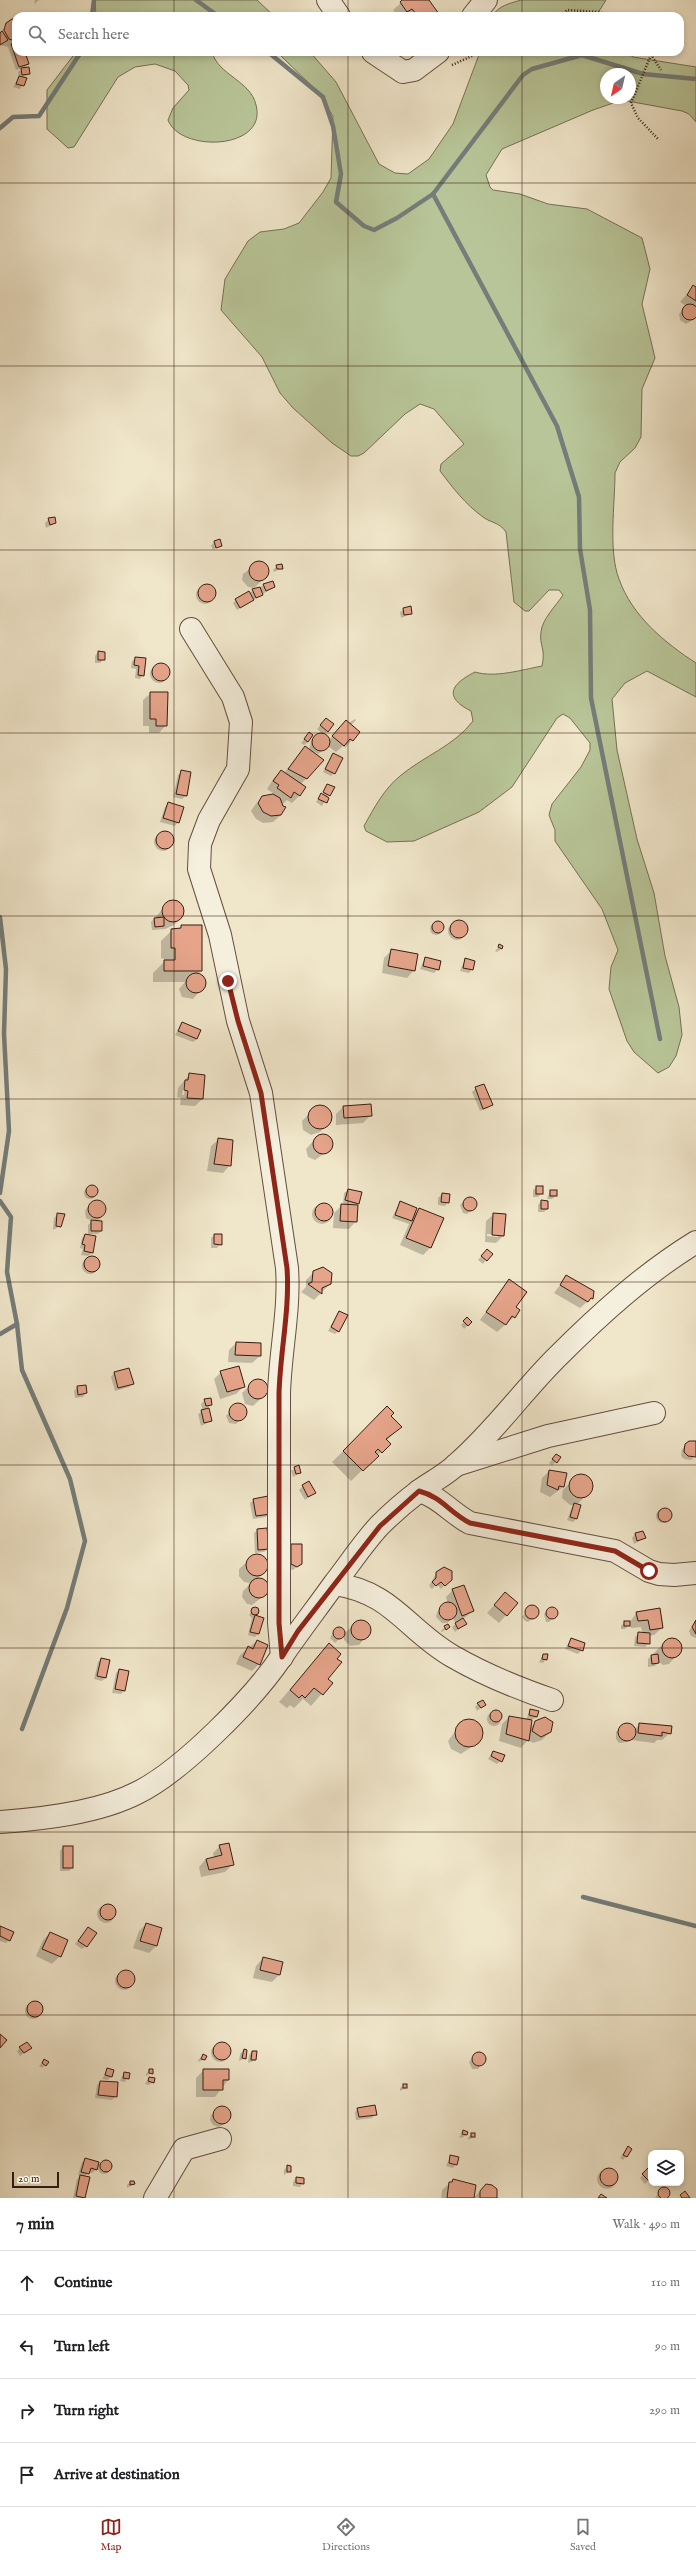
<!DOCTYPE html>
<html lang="en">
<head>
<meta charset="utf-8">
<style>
	body { margin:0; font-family:"IM FELL English",serif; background:#f6f6f6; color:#202124 }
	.controls { position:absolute; right:12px; bottom:12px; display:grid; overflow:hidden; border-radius:8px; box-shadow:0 2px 6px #0003 }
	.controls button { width:36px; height:36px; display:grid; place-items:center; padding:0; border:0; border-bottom:1px solid #e0e0e0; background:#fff; color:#202124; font:20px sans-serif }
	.compass { position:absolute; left:600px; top:68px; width:36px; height:36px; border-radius:50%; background:#fff; box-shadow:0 2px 6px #0003; rotate:214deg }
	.scale { position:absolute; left:12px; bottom:10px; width:47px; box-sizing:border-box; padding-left:4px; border:2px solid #361c11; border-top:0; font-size:11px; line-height:14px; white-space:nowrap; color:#361c11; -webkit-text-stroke:3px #f5efdd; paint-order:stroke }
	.stop { position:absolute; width:12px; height:12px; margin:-9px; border:3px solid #8f2418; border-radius:50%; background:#fff }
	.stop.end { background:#8f2418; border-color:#fff; box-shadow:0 1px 4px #0008 }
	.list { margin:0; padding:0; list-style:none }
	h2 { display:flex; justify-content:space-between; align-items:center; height:52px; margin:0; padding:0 16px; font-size:17px }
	h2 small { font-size:13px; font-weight:400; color:#757577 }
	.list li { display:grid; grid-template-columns:26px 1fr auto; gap:12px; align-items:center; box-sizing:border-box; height:64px; padding:0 16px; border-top:1px solid #e0e0e0 }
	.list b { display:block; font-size:15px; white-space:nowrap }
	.list em { font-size:13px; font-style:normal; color:#757577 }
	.icon { flex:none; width:22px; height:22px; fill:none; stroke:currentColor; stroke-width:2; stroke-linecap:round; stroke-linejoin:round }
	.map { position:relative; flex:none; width:696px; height:2198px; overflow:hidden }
	.search { position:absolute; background:#fff; box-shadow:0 2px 6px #0003; left:12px; right:12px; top:12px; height:44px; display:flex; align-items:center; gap:10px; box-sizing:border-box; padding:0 14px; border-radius:12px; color:#757577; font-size:15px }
	.sheet { height:308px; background:#fff }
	nav { display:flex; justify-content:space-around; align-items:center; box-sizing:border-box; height:56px; border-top:1px solid #e0e0e0; background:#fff; font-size:11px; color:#757577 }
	nav a { display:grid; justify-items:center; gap:2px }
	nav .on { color:#8f2418 }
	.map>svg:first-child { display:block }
	.green { fill:#b8c598; stroke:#777054; fill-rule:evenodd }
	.shadow { fill:#0003; fill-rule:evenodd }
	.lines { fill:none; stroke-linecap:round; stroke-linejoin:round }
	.stream { stroke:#747d79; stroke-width:4.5 }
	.building { fill:#e6a58b; stroke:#361c11 }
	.minor-casing { stroke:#644e3f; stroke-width:24 }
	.path { stroke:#361c11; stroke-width:2.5; stroke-dasharray:1 2; stroke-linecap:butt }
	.minor { stroke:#f5efdd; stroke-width:22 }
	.route { stroke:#8f2418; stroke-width:5 }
	.grid { fill:none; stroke:#361c11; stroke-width:1; stroke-opacity:0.55 }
</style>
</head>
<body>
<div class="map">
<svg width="696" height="2198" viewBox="0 0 696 2198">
	<rect width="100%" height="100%" fill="#f0e6ca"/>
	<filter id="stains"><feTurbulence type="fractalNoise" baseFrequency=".005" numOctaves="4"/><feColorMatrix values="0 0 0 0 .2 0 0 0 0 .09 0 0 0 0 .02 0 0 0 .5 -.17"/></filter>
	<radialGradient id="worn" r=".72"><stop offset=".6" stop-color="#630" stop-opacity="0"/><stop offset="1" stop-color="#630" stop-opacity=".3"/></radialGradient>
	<g class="green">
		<polygon points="95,0 257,0 274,16 96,16"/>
		<path d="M 521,0 L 606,0 L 596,16 L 493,16 C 497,6 511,3 521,0 Z"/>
		<path d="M 76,52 L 212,52 C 218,75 251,81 256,105 C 268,150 180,153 168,120 L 173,108 L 189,90 L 188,85 L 175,71 L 155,64 L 135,67 L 118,77 L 74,147 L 68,148 L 47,129 L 47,90 Z"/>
		<path d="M 273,52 L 310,52 L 336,82 L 379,164 L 395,173 L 408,174 L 429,159 L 453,124 L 480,52 L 626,52 L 633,57 L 696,67 L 696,122 L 689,114 L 682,111 L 622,100 L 593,110 L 502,149 L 486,175 L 490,187 L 493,190 L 520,194 L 548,204 L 587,209 L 642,238 L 650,269 L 642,304 L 655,358 L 642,389 L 641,437 L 635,448 L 620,462 L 615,473 C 615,504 608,550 619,579 C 632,616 665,643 696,663 L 696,697 L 647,671 L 625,683 L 612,699 L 617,750 L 637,839 L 654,893 L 665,956 L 679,1007 L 682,1035 L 676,1056 L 669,1067 L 658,1073 L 634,1052 L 627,1041 L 609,989 L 611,967 L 618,950 L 602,909 L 555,841 L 555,830 L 549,815 L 552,804 L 581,767 L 590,750 L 590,743 L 570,718 L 563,714 L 557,718 L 512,787 L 479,812 L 414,841 L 387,842 L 366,831 L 364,826 C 374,808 384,789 400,776 C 424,756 454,746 473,721 L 471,711 C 443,697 451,684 475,672 C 495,678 521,670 542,666 C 546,648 539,646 541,632 C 542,619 556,606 563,595 L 559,590 L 549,590 L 529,611 L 525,611 L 514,602 L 506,532 C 499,522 491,523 483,517 C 465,504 453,488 440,471 L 441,464 L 464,444 L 434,409 L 420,404 L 405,414 L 364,453 L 358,456 L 351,456 L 332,443 L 293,408 L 280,393 L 262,357 L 221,310 L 225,279 L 248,241 L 260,232 L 284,229 L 299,223 L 323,192 L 331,178 L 333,116 L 316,90 L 280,55 ZM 606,74 L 630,74 L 630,98 L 606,98 Z"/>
	</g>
	<g class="shadow">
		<polygon points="35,0 39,0 34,4"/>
		<polygon points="404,0 428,0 438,14 436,16 398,16 393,10"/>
		<polygon points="13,20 16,21 16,42 14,44 16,43 16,52 24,52 28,64 24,68 29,74 21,78 26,79 20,89 13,87 19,77 18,72 23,68 16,70 8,47 0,45 0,32"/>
		<polygon points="694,286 696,288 696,318 686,324 680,320 679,314 686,306 680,302"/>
		<polygon points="49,519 55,523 46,528 45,523"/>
		<polygon points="214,542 221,545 213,550 211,546"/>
		<polygon points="259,562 268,567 268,575 254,588 248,587 242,580 243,574"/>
		<polygon points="277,566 282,568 274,572 273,570"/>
		<polygon points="264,585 274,587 237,610 233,603 236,600"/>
		<circle cx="205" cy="595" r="9"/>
		<polygon points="404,609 411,614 401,618 400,612"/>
		<polygon points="98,652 104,659 100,663 95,663 95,656"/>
		<polygon points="136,658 143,675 140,679 135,678 136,669 131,668 132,661"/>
		<circle cx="159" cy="674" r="9"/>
		<polygon points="151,693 166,725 159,733 149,733 149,726 143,726 143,700"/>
		<polygon points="355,719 356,720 350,726 352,740 345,748 343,746 336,752 328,746 318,754 312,750 323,760 301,784 299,796 292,803 287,800 283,804 281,803 281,815 273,822 263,823 256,819 251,811 255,805 263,797 271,795 273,793 267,789 274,778 281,771 284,773 305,747 309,750 311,741 314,737 324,735 317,729 323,722 327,731 324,734 329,740 339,729"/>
		<polygon points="306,737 308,742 304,745 301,743"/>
		<polygon points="333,754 334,773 331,776 323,772"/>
		<polygon points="181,772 186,796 182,799 173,797 178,775"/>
		<polygon points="328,785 329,795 322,806 316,802"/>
		<polygon points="168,804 178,822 175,826 160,822 165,807"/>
		<circle cx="163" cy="842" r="9"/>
		<polygon points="169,902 178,903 182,908 181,917 174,925 165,929 152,930 151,922"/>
		<circle cx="457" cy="931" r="9"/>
		<circle cx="436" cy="929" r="6"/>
		<polygon points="182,926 201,971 197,975 205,981 206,984 193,999 182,997 179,989 185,982 153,982 153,973 164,962 164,959 161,958 161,941 172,930 178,930"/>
		<polygon points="500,945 502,946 501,949 497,952 495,951"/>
		<polygon points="392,950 414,970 407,978 382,973 384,958"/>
		<polygon points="425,958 438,969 434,973 420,969"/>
		<polygon points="465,959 472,969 469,973 460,971"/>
		<polygon points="182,1023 197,1039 193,1042 175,1035"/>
		<path d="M 190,1074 L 204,1075 L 202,1099 L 195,1106 L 180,1105 L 181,1098 L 177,1097 L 178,1088 ZM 186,1082 L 184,1095 L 182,1095 L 184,1084 Z"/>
		<polygon points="476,1088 491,1105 488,1108 480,1111 472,1092"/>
		<polygon points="316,1107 326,1108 331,1115 328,1124 320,1132 311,1135 303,1130 302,1121"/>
		<polygon points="343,1107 371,1115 363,1123 336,1125 336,1114"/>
		<polygon points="323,1135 331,1142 329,1150 315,1160 308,1157 306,1149 316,1138"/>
		<polygon points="219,1139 230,1165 223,1173 207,1171 211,1146"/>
		<circle cx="90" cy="1193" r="6"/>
		<polygon points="537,1187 542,1193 538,1197 533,1197 533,1190"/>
		<polygon points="348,1190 358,1203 355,1206 356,1221 349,1229 333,1228 334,1213 343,1204 344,1193"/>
		<polygon points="550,1191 556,1196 552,1199 547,1199"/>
		<polygon points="442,1194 448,1202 445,1206 438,1205 438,1198"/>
		<polygon points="469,1197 475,1200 476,1206 467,1214 463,1213 460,1205"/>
		<polygon points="97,1201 104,1204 105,1212 100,1219 94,1221 101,1231 98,1234 88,1234 88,1225 92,1221 86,1218 85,1211 90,1204"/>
		<polygon points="541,1201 547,1209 544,1212 538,1212 538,1205"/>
		<polygon points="400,1202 412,1216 420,1209 443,1219 430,1248 423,1255 400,1245 409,1224 392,1218"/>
		<circle cx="322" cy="1214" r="10"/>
		<path d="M 494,1214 L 503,1236 L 496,1243 L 485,1242 L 486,1221 ZM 487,1234 L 498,1235 L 498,1237 L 487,1236 Z"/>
		<polygon points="57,1215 60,1226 53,1230 54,1218"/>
		<polygon points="85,1235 95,1237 92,1253 88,1256 81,1255 83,1249 80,1248 82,1238"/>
		<polygon points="215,1235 221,1244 217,1248 211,1248 211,1238"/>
		<polygon points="483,1254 486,1260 483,1264 478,1260"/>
		<circle cx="90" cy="1266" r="8"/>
		<polygon points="314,1272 330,1284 314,1300 301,1292 306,1287 306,1280"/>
		<polygon points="567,1276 594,1296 580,1308 554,1293"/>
		<polygon points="509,1280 515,1308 514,1317 497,1332 480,1320"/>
		<polygon points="339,1312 339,1331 335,1334 328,1331"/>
		<polygon points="467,1319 471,1322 464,1329 461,1325"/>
		<polygon points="236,1343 260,1356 252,1363 228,1362 229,1350"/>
		<polygon points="221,1372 244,1386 236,1394 220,1399 214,1379"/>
		<polygon points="114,1373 133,1384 129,1387 115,1391 111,1377"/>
		<polygon points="256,1380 264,1382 267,1393 253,1406 245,1404 242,1393"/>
		<polygon points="77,1387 86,1393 83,1397 75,1398 74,1391"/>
		<polygon points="205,1400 211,1404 206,1410 211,1421 201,1426 198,1414 203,1411 201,1404"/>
		<polygon points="236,1404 243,1405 247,1412 236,1424 229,1423 226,1416"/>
		<polygon points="387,1408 390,1416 400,1427 386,1441 389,1444 351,1481 332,1462"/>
		<polygon points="696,1443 696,1455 691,1460 684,1459 681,1456 682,1449 686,1445"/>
		<polygon points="556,1455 559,1458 552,1466 549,1463"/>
		<polygon points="298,1467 300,1473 293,1477 291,1471"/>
		<polygon points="549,1471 565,1473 563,1490 575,1477 583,1475 589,1479 591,1489 577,1505 576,1519 573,1522 567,1520 573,1505 570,1505 562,1498 563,1487 550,1497 540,1492 542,1478"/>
		<polygon points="303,1486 315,1493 305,1500 299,1490"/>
		<polygon points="254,1500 270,1513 266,1517 253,1519 250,1503"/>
		<circle cx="663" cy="1516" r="7"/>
		<polygon points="258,1530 268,1549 264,1552 255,1553 254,1533"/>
		<polygon points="635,1534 645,1538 634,1544 632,1538"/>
		<polygon points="292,1545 301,1563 293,1570 288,1568 288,1548"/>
		<polygon points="254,1555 260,1555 267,1562 265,1572 258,1578 265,1581 268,1586 265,1595 252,1605 247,1604 242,1597 243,1591 251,1583 244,1582 239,1576 239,1569"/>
		<polygon points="437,1572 451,1579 441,1589 437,1584 432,1589 429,1586"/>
		<polygon points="453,1590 473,1611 463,1619 465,1624 455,1632 452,1627 456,1624 453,1618 447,1623 442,1623 436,1617 437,1612 448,1604 446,1597"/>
		<polygon points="505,1593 517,1603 499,1623 487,1613"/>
		<polygon points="531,1607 538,1612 537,1615 528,1622 525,1621 522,1617"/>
		<polygon points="256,1608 258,1612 254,1615 263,1619 258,1634 255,1637 248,1635 252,1618 249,1615 253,1609"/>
		<polygon points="552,1608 557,1613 549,1622 546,1622 544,1614"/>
		<polygon points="637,1612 662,1628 654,1635 649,1636 649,1643 645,1647 634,1646 635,1637 638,1634 643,1634 641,1627 631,1628 630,1624 625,1629 621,1629 621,1626 624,1622 630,1622"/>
		<polygon points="363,1621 368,1624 369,1633 359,1645 350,1646 344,1640 344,1634 356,1622"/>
		<polygon points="696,1621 696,1638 691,1636 689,1631"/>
		<polygon points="445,1627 449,1627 442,1632 441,1631"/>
		<polygon points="335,1629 342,1629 344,1634 335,1643 330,1638"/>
		<polygon points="571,1639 582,1650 578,1654 565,1649"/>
		<polygon points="674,1640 679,1643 680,1652 676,1656 669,1664 663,1665 659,1662 655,1666 648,1667 648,1659 666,1641"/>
		<polygon points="257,1641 259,1664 252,1671 236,1664 240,1655"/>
		<polygon points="543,1655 546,1659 543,1663 539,1662"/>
		<polygon points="319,1656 336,1659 327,1679 331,1683 311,1706 303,1699 294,1708 290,1705 287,1708 279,1702"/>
		<polygon points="101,1659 105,1678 102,1681 94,1679 98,1662"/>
		<polygon points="119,1670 128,1672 124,1691 121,1694 112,1693 116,1673"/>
		<polygon points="478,1704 485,1705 477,1711 475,1707"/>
		<polygon points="530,1710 537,1717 531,1720 530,1728 536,1722 550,1732 542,1740 533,1743 528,1740 521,1748 499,1741 502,1724 509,1717 526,1720"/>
		<circle cx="494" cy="1719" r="7"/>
		<polygon points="471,1720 479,1724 482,1732 480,1741 461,1754 451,1749 448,1741 462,1722"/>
		<polygon points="624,1724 631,1725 635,1729 640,1724 670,1733 662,1740 657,1740 654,1743 631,1740 631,1738 627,1742 619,1743 616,1739 616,1732"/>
		<polygon points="493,1752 501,1761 497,1764 488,1759"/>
		<polygon points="220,1846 233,1864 225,1872 201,1877 199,1867 206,1859 214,1858 213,1853"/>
		<polygon points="63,1847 72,1868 69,1871 60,1871 60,1851"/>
		<circle cx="106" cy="1914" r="9"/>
		<polygon points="146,1924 161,1929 156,1946 149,1953 133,1948 139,1931"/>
		<polygon points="0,1927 9,1940 6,1943 0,1941"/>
		<polygon points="88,1928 86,1946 82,1949 75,1944"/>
		<polygon points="50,1933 67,1940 60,1956 52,1964 36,1956 43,1940"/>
		<polygon points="263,1958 279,1975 272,1982 253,1978 256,1966"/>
		<circle cx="124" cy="1981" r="9"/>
		<circle cx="33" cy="2011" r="8"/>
		<circle cx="220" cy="2053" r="9"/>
		<polygon points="20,2048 27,2051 20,2056 17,2051"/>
		<polygon points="244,2050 245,2058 239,2061 240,2054"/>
		<polygon points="252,2052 256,2060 248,2063 249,2055"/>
		<polygon points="477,2053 483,2054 485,2058 478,2069 472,2069 469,2062"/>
		<polygon points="203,2056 204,2059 198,2062 199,2059"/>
		<polygon points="44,2060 45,2065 42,2068 39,2066"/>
		<polygon points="107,2070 111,2076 108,2080 102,2079"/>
		<polygon points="149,2070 152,2073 146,2076 146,2074"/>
		<polygon points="204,2070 228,2080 215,2097 196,2097 196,2078"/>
		<polygon points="124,2073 129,2074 125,2082 120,2081"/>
		<polygon points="149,2078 153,2082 149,2085 145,2084"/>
		<polygon points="100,2082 116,2096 112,2100 95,2098 97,2085"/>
		<polygon points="404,2085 406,2088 400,2091 400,2088"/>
		<polygon points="222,2107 227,2108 230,2115 223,2125 218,2127 213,2125 210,2120 211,2115"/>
		<polygon points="358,2109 375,2114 372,2118 356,2120 355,2112"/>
		<polygon points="463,2132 466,2132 466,2135 462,2138 459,2137"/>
		<polygon points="471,2134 474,2137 468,2140 468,2138"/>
		<polygon points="628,2147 631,2149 623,2160 620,2158"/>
		<polygon points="451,2156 456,2164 453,2168 446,2166"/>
		<polygon points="86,2159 96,2170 92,2173 88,2172 85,2177 84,2198 73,2198 77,2179 81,2176 78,2175 82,2162"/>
		<circle cx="104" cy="2168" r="6"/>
		<polygon points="287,2166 290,2171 284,2175 284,2170"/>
		<polygon points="651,2167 651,2182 649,2180 645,2184 640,2178"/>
		<circle cx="607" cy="2179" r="10"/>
		<polygon points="296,2178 303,2183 300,2187 293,2186 293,2182"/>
		<polygon points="453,2180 473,2198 486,2186 494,2187 497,2192 495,2198 441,2198 442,2190"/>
		<polygon points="130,2182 134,2184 127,2188 127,2185"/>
		<polygon points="652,2183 659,2183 656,2186"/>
		<polygon points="665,2188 670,2193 668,2198 655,2198 660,2190"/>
	</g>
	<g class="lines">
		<g class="stream">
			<polyline points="196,0 218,16"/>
			<polyline points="92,16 94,0"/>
			<polyline points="268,52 323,97 333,126 341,174 336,202 364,226 374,230 397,218 433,194 523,75 532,69 582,55 643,74 696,79"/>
			<polyline points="0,128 13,117 39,116 81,52"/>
			<polyline points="433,194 557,426 579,497 580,549 590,610 591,698 660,1039"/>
			<polyline points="0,917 6,969 4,1034 9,1131 0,1193"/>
			<polyline points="0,1201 11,1217 7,1272 17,1324 22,1370 70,1479 85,1541 67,1608 22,1729"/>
			<polyline points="0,1334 17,1324"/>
			<polyline points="583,1897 696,1926"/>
		</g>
	</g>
	<g class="building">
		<polygon points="402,0 429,0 439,14 413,16 416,14 412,9 407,12 400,2"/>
		<polygon points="12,19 16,19 15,41 9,39 4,30 6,23"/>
		<polygon points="2,31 8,40 0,45 0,33"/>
		<polygon points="16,42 16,52 25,52 29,64 19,67 11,44"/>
		<polygon points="29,67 30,74 22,75 21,68"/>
		<polygon points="19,76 27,78 24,86 16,84"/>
		<polygon points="693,285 696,287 696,301 687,295"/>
		<circle cx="690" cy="312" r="8"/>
		<polygon points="55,517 56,523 50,525 48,518"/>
		<polygon points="220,539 222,546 216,548 214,541"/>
		<circle cx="259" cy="571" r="10"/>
		<polygon points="282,564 283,569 277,569 276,565"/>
		<polygon points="273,581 275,587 266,591 263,584"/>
		<circle cx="207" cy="593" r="9"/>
		<polygon points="260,587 263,595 256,598 252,589"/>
		<polygon points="249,591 254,600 240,608 235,599"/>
		<polygon points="411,606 412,614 404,615 403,608"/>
		<polygon points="98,651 105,652 105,660 98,660"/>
		<polygon points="135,657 146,658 144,676 138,675 139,666 134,665"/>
		<circle cx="161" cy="672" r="9"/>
		<polygon points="150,692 168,692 167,726 156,726 156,719 150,719"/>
		<polygon points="326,718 334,724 328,732 320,725"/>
		<polygon points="346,720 360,732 353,741 350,739 344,746 332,736"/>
		<polygon points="309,732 313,735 308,742 304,739"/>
		<circle cx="321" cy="742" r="9"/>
		<polygon points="305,746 324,760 307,779 288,769"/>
		<polygon points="333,753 343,758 335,774 325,769"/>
		<polygon points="181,770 191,772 187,796 176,794"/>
		<polygon points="281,770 306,787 300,796 294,792 291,798 277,788 279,785 273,781"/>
		<polygon points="327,784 335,787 330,796 323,792"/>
		<polygon points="321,793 329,798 327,803 318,799"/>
		<polygon points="273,794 280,798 283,806 286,807 281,815 271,816 263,812 258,803 262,796"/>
		<polygon points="168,802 184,807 179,823 163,818"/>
		<circle cx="165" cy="840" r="9"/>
		<circle cx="173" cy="911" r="11"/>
		<polygon points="164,917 164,926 155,927 154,918"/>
		<circle cx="459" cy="929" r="9"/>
		<circle cx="438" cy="927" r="6"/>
		<polygon points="181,925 202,925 202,971 164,971 164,960 175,960 175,948 171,948 171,929 181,928"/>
		<polygon points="499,944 503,946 502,949 498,947"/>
		<polygon points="391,949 418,954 415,971 388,966"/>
		<polygon points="425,957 441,961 439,970 423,966"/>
		<polygon points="465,958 475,961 473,970 463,968"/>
		<circle cx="196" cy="983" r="10"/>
		<polygon points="182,1022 201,1030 197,1039 178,1031"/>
		<polygon points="189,1073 205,1075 203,1099 187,1098 188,1091 184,1090 185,1080 188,1080"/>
		<polygon points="484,1084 493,1105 483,1109 475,1087"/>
		<polygon points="371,1104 372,1116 344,1118 343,1106"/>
		<circle cx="320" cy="1117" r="12"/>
		<circle cx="323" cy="1144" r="10"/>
		<polygon points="218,1138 233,1140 231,1166 214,1164"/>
		<circle cx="92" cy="1191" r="6"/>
		<rect x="536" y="1186" width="7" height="8"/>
		<polygon points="348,1189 362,1192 359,1204 345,1200"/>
		<rect x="550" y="1190" width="7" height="6"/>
		<polygon points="442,1193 450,1194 449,1203 441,1202"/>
		<circle cx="470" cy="1204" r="7"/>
		<circle cx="97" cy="1209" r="9"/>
		<polygon points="541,1200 548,1201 548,1209 541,1209"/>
		<polygon points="400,1201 417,1208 412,1221 395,1215"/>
		<circle cx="324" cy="1212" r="9"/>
		<polygon points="341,1204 358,1205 357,1222 340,1221"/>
		<polygon points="419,1208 444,1218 431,1248 406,1238"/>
		<polygon points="57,1213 65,1214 61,1227 56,1226"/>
		<polygon points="493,1213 506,1214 504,1236 492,1235"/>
		<polygon points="91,1220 102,1221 102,1231 91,1231"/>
		<polygon points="85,1234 96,1236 93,1253 84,1251 85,1245 82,1244"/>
		<polygon points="214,1234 222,1234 222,1245 214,1244"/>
		<polygon points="487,1249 493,1254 487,1261 481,1256"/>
		<circle cx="92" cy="1264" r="8"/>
		<polygon points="323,1267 332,1273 331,1284 322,1288 322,1294 308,1284 312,1282 313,1271"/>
		<polygon points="566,1275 594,1291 593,1299 591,1298 588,1302 560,1285"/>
		<polygon points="509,1279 527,1292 516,1307 520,1310 515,1318 512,1316 506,1325 486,1312"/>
		<polygon points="339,1311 348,1315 339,1332 331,1327"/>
		<polygon points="467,1317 472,1322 468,1326 463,1321"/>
		<polygon points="236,1342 261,1343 261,1356 235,1355"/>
		<polygon points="239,1366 245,1387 227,1392 220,1371"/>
		<polygon points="129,1368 134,1384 118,1388 114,1372"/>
		<circle cx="258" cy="1389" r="10"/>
		<polygon points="86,1385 87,1393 78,1395 77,1386"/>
		<polygon points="211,1398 212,1405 206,1406 204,1399"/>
		<circle cx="238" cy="1412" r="9"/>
		<polygon points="387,1406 394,1413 391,1416 402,1427 386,1439 391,1444 382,1453 378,1449 375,1452 379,1456 363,1471 343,1451"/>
		<polygon points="209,1408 212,1421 204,1423 201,1410"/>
		<polygon points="689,1441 696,1441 696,1457 688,1456 684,1452 685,1444"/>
		<polygon points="556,1454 561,1457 557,1463 552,1459"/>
		<polygon points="299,1465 301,1473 296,1474 294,1467"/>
		<polygon points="549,1470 567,1473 564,1487 559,1486 558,1490 547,1485"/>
		<circle cx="581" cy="1486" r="12"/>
		<polygon points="309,1481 316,1493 308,1497 302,1485"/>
		<polygon points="268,1496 271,1514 256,1516 253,1499"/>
		<polygon points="574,1503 581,1505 577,1519 570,1517"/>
		<circle cx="665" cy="1515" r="7"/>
		<polygon points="267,1528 269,1549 258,1550 257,1529"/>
		<polygon points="643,1531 646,1538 637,1541 635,1533"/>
		<polygon points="291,1544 302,1544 302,1564 297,1567 291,1564"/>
		<circle cx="257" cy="1565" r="11"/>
		<polygon points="444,1567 452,1571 452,1580 445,1586 441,1582 436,1586 432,1582 436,1578 436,1572"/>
		<circle cx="259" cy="1588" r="10"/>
		<polygon points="464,1585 474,1611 462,1616 452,1589"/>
		<polygon points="505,1592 518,1603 507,1616 494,1605"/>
		<circle cx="448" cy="1611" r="9"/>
		<circle cx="532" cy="1612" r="7"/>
		<circle cx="552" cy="1613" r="6"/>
		<circle cx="255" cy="1611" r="4"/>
		<polygon points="660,1608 663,1628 650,1630 648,1620 638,1621 636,1612"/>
		<polygon points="255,1615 264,1618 259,1634 250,1632"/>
		<polygon points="463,1618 467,1624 458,1629 455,1623"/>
		<circle cx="361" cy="1630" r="10"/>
		<polygon points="696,1620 696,1634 692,1627"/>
		<rect x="624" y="1621" width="6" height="5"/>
		<polygon points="448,1624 450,1627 446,1630 444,1626"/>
		<circle cx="339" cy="1633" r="6"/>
		<polygon points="638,1632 650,1633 650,1644 637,1643"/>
		<polygon points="571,1638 585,1643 583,1651 568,1646"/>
		<circle cx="672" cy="1648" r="10"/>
		<polygon points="257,1640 268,1645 260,1665 243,1657 248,1646 253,1649"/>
		<polygon points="329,1643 341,1654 337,1659 342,1662 328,1679 333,1683 323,1695 314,1688 305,1698 302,1695 299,1698 290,1690"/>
		<polygon points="543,1654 548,1654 547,1660 542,1659"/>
		<polygon points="658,1654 659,1663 652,1664 651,1655"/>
		<polygon points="101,1658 110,1660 106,1678 97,1676"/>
		<polygon points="119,1669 129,1671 125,1691 115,1689"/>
		<polygon points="483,1700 486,1705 481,1708 477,1703"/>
		<polygon points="530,1709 539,1711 537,1717 529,1715"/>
		<circle cx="496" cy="1716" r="6"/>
		<polygon points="509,1716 532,1720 529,1741 506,1734"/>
		<polygon points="545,1717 553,1722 551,1732 541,1737 532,1731 535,1721"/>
		<circle cx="469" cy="1733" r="14"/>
		<circle cx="627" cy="1732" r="9"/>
		<polygon points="639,1723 672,1726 671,1734 662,1732 662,1736 638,1733"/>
		<polygon points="493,1751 505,1755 502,1762 491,1756"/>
		<polygon points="229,1843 234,1865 209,1870 206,1859 222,1855 219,1845"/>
		<rect x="63" y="1846" width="10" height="22"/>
		<circle cx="108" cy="1912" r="8"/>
		<polygon points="146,1923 162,1928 157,1946 140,1941"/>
		<polygon points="0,1926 14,1932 10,1941 0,1936"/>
		<polygon points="88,1927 97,1933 87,1947 78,1941"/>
		<polygon points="50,1932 68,1940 61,1957 42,1949"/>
		<polygon points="263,1957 283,1962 280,1975 260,1970"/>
		<circle cx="126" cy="1979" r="9"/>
		<circle cx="35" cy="2009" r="8"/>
		<polygon points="0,2034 7,2040 0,2048"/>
		<polygon points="27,2042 32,2048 24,2053 19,2047"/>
		<circle cx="222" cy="2051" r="9"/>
		<polygon points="244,2049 247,2050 246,2059 242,2058"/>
		<polygon points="252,2051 257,2051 256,2060 251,2060"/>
		<circle cx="479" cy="2059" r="7"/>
		<polygon points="203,2054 207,2056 205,2060 201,2059"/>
		<polygon points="44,2059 49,2062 46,2066 42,2063"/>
		<polygon points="107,2068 114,2070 112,2077 105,2075"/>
		<polygon points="149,2069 153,2069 153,2074 149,2073"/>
		<polygon points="203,2069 229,2069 229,2080 223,2080 223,2090 203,2090"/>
		<polygon points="124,2072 130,2073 129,2079 123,2078"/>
		<polygon points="149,2077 155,2078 154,2083 148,2081"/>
		<polygon points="100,2081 118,2082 117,2097 98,2095"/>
		<rect x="403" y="2084" width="4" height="4"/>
		<polygon points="375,2105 377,2115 359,2117 357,2108"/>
		<circle cx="222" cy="2115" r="9"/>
		<polygon points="463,2130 468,2132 467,2135 462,2134"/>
		<rect x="471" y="2133" width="4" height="4"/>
		<polygon points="628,2146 632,2149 627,2157 623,2155"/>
		<polygon points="450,2155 459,2157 457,2165 449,2163"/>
		<polygon points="85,2158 99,2162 97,2170 91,2168 89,2174 81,2172"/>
		<circle cx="106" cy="2166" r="6"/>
		<polygon points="287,2165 291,2166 291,2172 287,2172"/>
		<polygon points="651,2165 651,2179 649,2181 642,2174"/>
		<circle cx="609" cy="2177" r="9"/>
		<polygon points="80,2175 90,2177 85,2198 76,2196"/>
		<polygon points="296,2177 304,2178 304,2184 296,2183"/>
		<polygon points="453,2179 476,2185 474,2198 447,2198 449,2182 452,2182"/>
		<polygon points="130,2181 134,2181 135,2184 130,2185"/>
		<polygon points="486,2184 492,2185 497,2189 497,2198 480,2198 480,2191"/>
		<circle cx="664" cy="2193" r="6"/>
		<polygon points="685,2191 690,2198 682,2198 680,2195"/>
		<polygon points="601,2194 607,2198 598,2198"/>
	</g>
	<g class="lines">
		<g class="minor-casing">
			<g id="minor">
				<polyline points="328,0 339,16"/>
				<polyline points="473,16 486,0"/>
				<polyline points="373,52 403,72 414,70 438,52"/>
				<path d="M 191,629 L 233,697 L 241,722 L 238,769 L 209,820 L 200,844 L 199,869 L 220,935 L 238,1021 L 261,1093 L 287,1268 C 290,1310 280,1352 279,1394 L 279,1623 L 282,1657"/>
				<polyline points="456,1465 548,1436 654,1413"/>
				<path d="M 419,1491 C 440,1497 451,1513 470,1523 L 615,1551 L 649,1571 L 659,1574 L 674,1575 L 696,1573"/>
				<path d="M 335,1584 C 392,1592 407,1630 452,1656 C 483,1674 517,1688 552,1700"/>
				<path d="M 0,1822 C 42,1819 98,1813 137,1793 C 182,1771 254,1698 282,1656 C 299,1631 317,1608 334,1584 C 349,1565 363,1543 380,1525 C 392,1513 406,1501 419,1491 C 431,1482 446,1475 457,1464 C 494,1432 522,1392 556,1358 C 599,1315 644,1274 696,1242"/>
				<polyline points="155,2198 184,2149 220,2139"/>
			</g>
		</g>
		<g class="path">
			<polyline points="562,16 567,10 599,12 611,16"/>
			<polyline points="649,52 661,70"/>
			<polyline points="651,55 631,103 638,118 658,139"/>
			<polyline points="452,65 481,52"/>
		</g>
		<use href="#minor" class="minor"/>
	</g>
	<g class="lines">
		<path class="route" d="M 228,981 L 238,1021 L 261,1093 L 287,1268 C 290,1310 280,1352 279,1394 L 279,1623 L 282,1657 L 298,1631 L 380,1526 L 419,1491 C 442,1497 450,1513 470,1523 L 615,1551 L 649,1571"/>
	</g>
	<path class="grid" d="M 174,0 L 174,16M 348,0 L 348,16M 522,0 L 522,16M 174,52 L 174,2198M 348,52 L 348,2198M 522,52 L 522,2198M 0,183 L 696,183M 0,366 L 696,366M 0,550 L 696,550M 0,733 L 696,733M 0,916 L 696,916M 0,1099 L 696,1099M 0,1282 L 696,1282M 0,1465 L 696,1465M 0,1648 L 696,1648M 0,1832 L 696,1832M 0,2015 L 696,2015"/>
	<rect width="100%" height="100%" filter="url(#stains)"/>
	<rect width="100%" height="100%" fill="url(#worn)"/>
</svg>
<div class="controls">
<button><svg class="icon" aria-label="layers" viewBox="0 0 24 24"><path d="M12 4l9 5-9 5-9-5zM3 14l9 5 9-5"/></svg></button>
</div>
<svg class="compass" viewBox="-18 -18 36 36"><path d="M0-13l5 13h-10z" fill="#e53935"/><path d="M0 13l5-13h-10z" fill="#757577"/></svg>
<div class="scale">20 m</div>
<div class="stop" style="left:649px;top:1571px"></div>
<div class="stop end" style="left:228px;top:981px"></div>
<div class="search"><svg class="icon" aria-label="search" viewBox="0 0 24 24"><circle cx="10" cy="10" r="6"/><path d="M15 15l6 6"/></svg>Search here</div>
</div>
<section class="sheet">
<h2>7 min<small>Walk · 490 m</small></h2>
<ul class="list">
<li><svg class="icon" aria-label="ahead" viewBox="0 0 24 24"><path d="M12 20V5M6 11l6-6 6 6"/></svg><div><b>Continue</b></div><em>110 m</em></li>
<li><svg class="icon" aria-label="left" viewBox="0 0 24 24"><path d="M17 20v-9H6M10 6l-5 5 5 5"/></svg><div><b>Turn left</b></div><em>90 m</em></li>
<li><svg class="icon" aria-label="right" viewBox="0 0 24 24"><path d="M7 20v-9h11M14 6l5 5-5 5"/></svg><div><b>Turn right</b></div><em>290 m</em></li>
<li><svg class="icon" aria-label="arrive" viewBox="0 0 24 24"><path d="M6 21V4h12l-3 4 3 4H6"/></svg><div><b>Arrive at destination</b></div></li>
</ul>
</section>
<nav>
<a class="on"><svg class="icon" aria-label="map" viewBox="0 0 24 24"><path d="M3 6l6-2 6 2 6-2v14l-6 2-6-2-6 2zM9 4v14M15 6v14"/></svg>Map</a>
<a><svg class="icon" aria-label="directions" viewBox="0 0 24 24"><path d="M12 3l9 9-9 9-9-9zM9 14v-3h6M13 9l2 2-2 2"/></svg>Directions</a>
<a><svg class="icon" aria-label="saved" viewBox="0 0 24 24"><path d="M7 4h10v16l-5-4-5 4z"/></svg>Saved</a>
</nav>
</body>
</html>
